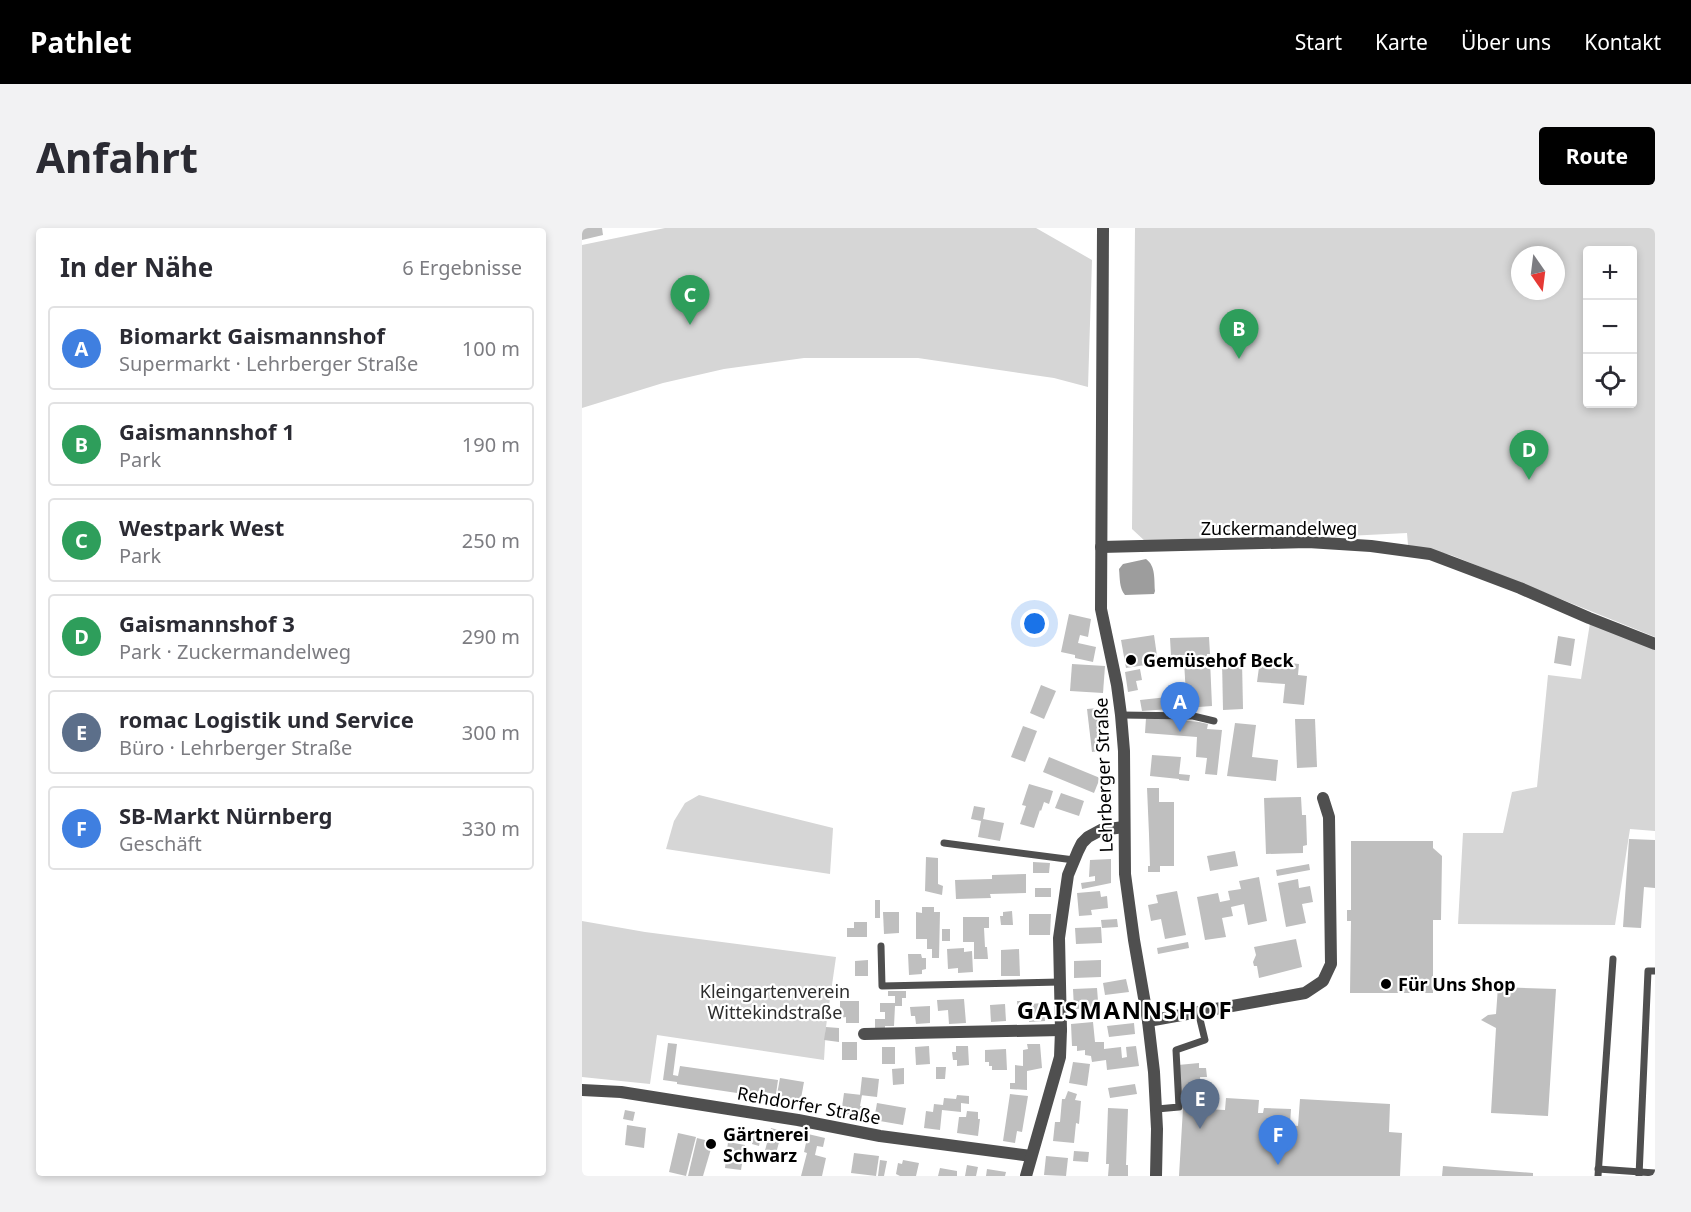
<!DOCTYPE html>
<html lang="de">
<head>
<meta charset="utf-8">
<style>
	body { margin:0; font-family:"Noto Sans",sans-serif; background:#f2f2f3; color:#2b2b33 }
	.controls { position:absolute; right:18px; top:18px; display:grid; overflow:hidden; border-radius:6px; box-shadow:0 3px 9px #0003 }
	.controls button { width:54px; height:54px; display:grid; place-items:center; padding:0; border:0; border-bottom:2px solid #e1e1e2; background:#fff; color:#2b2b33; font:30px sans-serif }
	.compass { position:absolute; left:929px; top:18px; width:54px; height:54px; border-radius:50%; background:#fff; box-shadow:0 3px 9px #0003; rotate:166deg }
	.you { position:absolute; left:453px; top:396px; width:21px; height:21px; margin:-15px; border:4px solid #fff; border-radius:50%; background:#1a73e8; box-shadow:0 0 0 9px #1a73e833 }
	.badge { display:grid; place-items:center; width:39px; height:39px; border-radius:50%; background:#000; color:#fff; font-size:20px; font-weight:700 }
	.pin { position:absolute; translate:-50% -50px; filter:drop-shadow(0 2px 3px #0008) }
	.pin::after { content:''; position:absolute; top:32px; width:21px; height:18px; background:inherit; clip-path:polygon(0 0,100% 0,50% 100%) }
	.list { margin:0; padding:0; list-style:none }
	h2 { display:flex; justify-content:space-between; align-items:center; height:78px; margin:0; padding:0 24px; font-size:26px }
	h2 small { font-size:20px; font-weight:400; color:#7c7c81 }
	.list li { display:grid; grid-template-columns:39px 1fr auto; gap:18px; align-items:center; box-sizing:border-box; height:84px; margin:0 12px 12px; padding:0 12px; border:2px solid #e1e1e2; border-radius:6px }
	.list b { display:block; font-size:22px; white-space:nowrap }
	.list p { margin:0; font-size:20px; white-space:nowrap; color:#7c7c81 }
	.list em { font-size:20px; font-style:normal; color:#7c7c81 }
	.icon { flex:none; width:33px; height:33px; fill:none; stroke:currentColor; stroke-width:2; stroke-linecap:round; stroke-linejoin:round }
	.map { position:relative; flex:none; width:1073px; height:948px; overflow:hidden; border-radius:6px }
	header { display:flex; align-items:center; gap:36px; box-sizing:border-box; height:84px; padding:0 30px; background:#000; color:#fff }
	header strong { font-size:28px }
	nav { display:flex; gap:33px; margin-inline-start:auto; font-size:21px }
	.intro { display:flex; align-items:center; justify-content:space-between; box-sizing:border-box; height:144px; padding:0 36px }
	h1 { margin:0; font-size:42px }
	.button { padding:15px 27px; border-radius:6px; background:#000; color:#fff; font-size:21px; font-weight:700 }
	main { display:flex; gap:36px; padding:0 36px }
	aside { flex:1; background:#fff; border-radius:6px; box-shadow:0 3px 9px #0003 }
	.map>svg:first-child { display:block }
	.green { fill:#d6d6d6; fill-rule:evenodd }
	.water { fill:#9d9d9d }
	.building { fill:#bfbfbf }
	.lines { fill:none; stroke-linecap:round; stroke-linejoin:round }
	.service { stroke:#4f4f4f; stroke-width:7 }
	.minor { stroke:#4f4f4f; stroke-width:12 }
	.tertiary { stroke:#4f4f4f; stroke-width:12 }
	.poi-dot { fill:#000; stroke:#fff; stroke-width:2 }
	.labels { text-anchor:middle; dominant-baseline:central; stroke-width:4.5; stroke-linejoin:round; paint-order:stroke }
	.street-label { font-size:18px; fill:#000; stroke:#fff }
	.poi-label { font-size:18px; font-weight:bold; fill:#000; stroke:#fff; text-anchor:start }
	.park-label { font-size:18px; fill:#2d2d2d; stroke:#fff }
	.district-label { font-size:24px; font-weight:bold; letter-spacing:1.5px; fill:#000; stroke:#fff }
</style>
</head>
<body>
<header>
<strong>Pathlet</strong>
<nav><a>Start</a><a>Karte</a><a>Über uns</a><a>Kontakt</a></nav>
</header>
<div class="intro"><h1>Anfahrt</h1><a class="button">Route</a></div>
<main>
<aside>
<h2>In der Nähe<small>6 Ergebnisse</small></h2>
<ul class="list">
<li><span class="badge" style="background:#3f7fe0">A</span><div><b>Biomarkt Gaismannshof</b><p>Supermarkt · Lehrberger Straße</p></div><em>100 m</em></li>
<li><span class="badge" style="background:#2e9e5b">B</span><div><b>Gaismannshof 1</b><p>Park</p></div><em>190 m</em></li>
<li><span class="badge" style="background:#2e9e5b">C</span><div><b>Westpark West</b><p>Park</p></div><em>250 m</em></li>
<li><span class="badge" style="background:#2e9e5b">D</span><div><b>Gaismannshof 3</b><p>Park · Zuckermandelweg</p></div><em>290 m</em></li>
<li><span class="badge" style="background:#5c6f8a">E</span><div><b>romac Logistik und Service</b><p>Büro · Lehrberger Straße</p></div><em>300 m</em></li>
<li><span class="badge" style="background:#3f7fe0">F</span><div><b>SB-Markt Nürnberg</b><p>Geschäft</p></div><em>330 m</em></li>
</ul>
</aside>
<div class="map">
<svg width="1073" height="948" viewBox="0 0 1073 948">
	<rect width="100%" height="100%" fill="#fff"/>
	<g class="green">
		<polygon points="83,0 454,0 510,32 506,159 472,150 336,130 222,130 142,141 81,155 0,180 0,17"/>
		<path d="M 553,0 L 1073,0 L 1073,409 L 869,327 L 826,317 L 825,305 L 745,309 L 723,299 L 654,301 L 643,308 L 564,314 L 550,301 ZM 1005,22 L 1050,22 L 1050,176 L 1005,176 ZM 938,27 L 974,27 L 974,63 L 938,63 Z"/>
		<polygon points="1008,395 1073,420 1073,603 1048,601 1033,697 876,696 881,605 921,605 930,564 955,559 966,447 999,451"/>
		<polygon points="117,567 251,600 248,646 84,621 92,593 103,575"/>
		<polygon points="0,693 63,704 254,729 244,799 242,832 75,807 68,856 0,849"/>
	</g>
	<path class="water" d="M 564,331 C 574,338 572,352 573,363 L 572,366 L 543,367 C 537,360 538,350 537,341 L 541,336 Z"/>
	<g class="building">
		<polygon points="0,0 20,0 21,7 0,12"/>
		<polygon points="487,386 509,391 506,409 498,407 496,415 514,419 511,434 493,430 493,427 479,424"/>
		<polygon points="572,407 576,435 544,440 539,412"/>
		<polygon points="976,408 993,411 989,438 972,435"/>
		<polygon points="627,409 628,426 625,426 625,432 628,432 630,478 560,483 558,472 604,467 602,433 604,433 604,427 589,428 588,410"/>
		<polygon points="678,432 717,436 716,447 725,448 722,477 701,475 703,456 675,454"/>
		<polygon points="640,433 660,433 661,481 641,482"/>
		<polygon points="490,436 523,438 521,465 488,463"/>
		<polygon points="558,441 560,452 554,453 556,462 546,464 543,444"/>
		<polygon points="459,457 474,463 462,491 448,485"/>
		<polygon points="516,480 522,522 510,524 505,481"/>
		<polygon points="564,490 581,490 617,494 626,496 625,501 640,502 635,547 623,546 625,530 614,529 615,509 563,505"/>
		<polygon points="713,491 733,491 735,539 715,540"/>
		<polygon points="653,495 674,497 670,529 696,532 694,553 645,548"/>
		<polygon points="441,498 455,503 443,534 429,529"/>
		<polygon points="570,527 599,529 597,546 608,547 607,553 597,552 597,551 568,548"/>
		<polygon points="467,529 518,550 512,565 461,544"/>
		<polygon points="447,556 471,563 467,576 462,574 459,583 458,582 452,600 438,596 444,578 440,577"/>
		<polygon points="565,560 577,560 577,574 592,574 592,638 578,638 578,644 566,644 566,638 568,638 567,606"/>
		<polygon points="479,565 502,573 497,588 473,580"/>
		<polygon points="719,569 720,587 724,587 725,617 721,618 721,625 684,626 682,570"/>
		<polygon points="392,578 403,580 401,591 422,595 418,613 396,609 399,593 389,591"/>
		<polygon points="1047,611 1073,612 1073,660 1062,659 1059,700 1041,699"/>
		<polygon points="769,613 851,613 851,620 860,628 859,692 851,692 851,765 768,765 769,693 765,693 765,682 769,682"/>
		<polygon points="653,623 656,638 628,643 625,628"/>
		<polygon points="344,629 356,630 356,656 361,658 360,667 343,663"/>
		<polygon points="529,631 529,655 500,661 499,655 513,653 513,648 507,649 508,632"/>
		<polygon points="451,634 468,635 467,645 451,645"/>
		<polygon points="727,636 728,642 695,648 694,642"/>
		<polygon points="444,646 444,665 408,666 409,670 374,671 373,652 410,651 410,647"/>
		<polygon points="677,649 685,693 666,697 662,676 649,679 651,688 640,690 644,709 623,712 615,669 636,665 638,674 648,672 646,663 659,661 657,653"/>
		<polygon points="716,651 717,660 728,658 731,674 720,676 724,695 704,699 696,655"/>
		<rect x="453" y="660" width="16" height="9"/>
		<polygon points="518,663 519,669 525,668 526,680 509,682 510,687 497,688 495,665"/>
		<polygon points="595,663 604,707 583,711 579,691 569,693 566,677 576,675 574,667"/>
		<rect x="293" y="672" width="5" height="18"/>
		<polygon points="340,679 352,679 352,684 358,684 357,730 350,730 350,721 345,721 345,711 334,711 334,684 340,685"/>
		<polygon points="430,683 431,697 419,697 418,688 421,688 421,684"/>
		<polygon points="301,684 317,684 317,705 302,706"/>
		<polygon points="447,686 469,686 468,707 447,707"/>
		<polygon points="381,689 407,689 407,700 402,700 403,719 405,719 406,731 392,731 392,714 381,714"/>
		<polygon points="535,691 536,699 520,700 519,692"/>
		<polygon points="272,694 285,694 285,709 265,709 265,700 272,700"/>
		<polygon points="519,699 520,715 494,716 493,700"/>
		<rect x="360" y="701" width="8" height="12"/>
		<polygon points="714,711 720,739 677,750 675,738 672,738 671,734 674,727 672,719"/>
		<polygon points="606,714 607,720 576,726 575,720"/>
		<polygon points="382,720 382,724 390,723 391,744 376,745 376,740 366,741 365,721"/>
		<polygon points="437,721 438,748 419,748 419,722"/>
		<polygon points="326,726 339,726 340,730 344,730 344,741 340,742 340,746 327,747"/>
		<polygon points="286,732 286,748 273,748 273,733"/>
		<polygon points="519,732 519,749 492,750 492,733"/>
		<polygon points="544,751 547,764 523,767 521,755"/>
		<polygon points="916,759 974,761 966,888 909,885 914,800 899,792 906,787 914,786"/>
		<polygon points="515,760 516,773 513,774 513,780 492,781 491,761"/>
		<polygon points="306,763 324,763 324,770 320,770 320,778 313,778 312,798 303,798 303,801 293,801 293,791 303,791 303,784 298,784 298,775 313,775 313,768 306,768"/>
		<polygon points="382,771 384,795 367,796 366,782 356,783 355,772"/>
		<polygon points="258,773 277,773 277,795 264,795 264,789 258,790"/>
		<polygon points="435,773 446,773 446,776 462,775 463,793 447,794 447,790 443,790 443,783 436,784"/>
		<polygon points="423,776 424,793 409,794 408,777"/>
		<polygon points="348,778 348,795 334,796 333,788 329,788 328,779"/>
		<polygon points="511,794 513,814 522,814 522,821 539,819 540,830 545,829 544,819 554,818 557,838 525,842 524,832 510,834 509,828 503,827 503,822 495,823 495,818 490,818 489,796"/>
		<polygon points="552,795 553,806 527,809 525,798"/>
		<polygon points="244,799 257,800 257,814 242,812"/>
		<rect x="260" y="814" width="15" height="18"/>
		<polygon points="86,815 95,816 91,847 96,848 98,838 196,852 194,866 176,863 175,868 95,856 95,854 81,852"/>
		<polygon points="445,816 458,816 460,840 445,843 445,862 428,861 428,855 433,855 433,837 441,838 441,822 446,821"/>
		<polygon points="347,818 348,836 334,837 333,819"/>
		<polygon points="374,818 386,818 387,837 375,838 375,832 371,832 370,824 374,824"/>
		<rect x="300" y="819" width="13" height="17"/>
		<polygon points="424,821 425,842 410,842 410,838 407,838 407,834 403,834 403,822"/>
		<polygon points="491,834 508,836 505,858 487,855"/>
		<polygon points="617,835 617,840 624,840 625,849 618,849 620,869 599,871 596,837"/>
		<polygon points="354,839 364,839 363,851 354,851"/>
		<polygon points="322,840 322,856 311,857 310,841"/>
		<polygon points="280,849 297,851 295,869 278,867"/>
		<polygon points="198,850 222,854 218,876 194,872"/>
		<polygon points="553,856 555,866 528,870 526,860"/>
		<polygon points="486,863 495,866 493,872 499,873 497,896 494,895 492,915 471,913 473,894 478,894 480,871 483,871"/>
		<polygon points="262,865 280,867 278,878 280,879 279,886 277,886 277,888 259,886"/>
		<polygon points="428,866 446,868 440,904 435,903 433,915 421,913"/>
		<polygon points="375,867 387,868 387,876 379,875 379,884 360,882 358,902 342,900 344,883 351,884 352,876 361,877 362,870 374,871"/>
		<polygon points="644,870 677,872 676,885 681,885 682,880 709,881 708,897 716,898 718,871 808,876 807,904 820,905 818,948 597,948 601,880 643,882"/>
		<polygon points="295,875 324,880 321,897 292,892"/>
		<polygon points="526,880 546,881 544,937 546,937 546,948 526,948 527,936 524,936"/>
		<polygon points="43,882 53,884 51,893 41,891"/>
		<polygon points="385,883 396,884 396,891 398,891 396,908 375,905 377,889 384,889"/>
		<polygon points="45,897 64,900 62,920 43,917"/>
		<polygon points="189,900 200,903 192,933 181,930"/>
		<polygon points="173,903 180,904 177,918 170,916"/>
		<polygon points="96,905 114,909 104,948 87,944"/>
		<polygon points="226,906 243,910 241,919 235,918 233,927 244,930 240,948 219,948 225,925 222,924"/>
		<polygon points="115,910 131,914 121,948 106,948"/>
		<polygon points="146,914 163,917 159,942 143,940"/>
		<polygon points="492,923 507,924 506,934 491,933"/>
		<polygon points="272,925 297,928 294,948 269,945"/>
		<polygon points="464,928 486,930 484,948 462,947"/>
		<polygon points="298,932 305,933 302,948 296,948"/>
		<polygon points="321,932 337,935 334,948 318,948 314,946 316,935 320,936"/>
		<polygon points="385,937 396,939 394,948 383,948"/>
		<polygon points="861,938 951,945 951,948 860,948"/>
		<polygon points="358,940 375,943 375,948 356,948"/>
		<polygon points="405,941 424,944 423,948 404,948"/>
	</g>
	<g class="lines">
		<g class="service">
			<polyline points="539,487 611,488 632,493"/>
			<polyline points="362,615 492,632"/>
			<polyline points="299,718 300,758 478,754"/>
			<polyline points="575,881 597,879 594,822 623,812 616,783"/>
			<polyline points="1016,941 1073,945"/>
			<polyline points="1016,948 1031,731"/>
			<polyline points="1057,948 1066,743 1073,743"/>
		</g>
		<g class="minor">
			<polyline points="519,319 726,314 789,318 848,326 938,360 1007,390 1073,416"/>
			<polyline points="566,793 723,765 741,753 749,736 747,589 741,570"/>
			<polyline points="282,806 479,802"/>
			<polyline points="0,862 39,864 216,892 298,908 449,928"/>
			<polyline points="444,948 478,829 479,802 477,710 486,647 496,623 500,615 506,609 519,602 542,599"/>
		</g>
		<polyline class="tertiary" points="521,0 519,381 535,457 539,487 542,523 543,646 552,712 566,793 572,844 575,901 574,948"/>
	</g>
	<g class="poi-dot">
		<circle cx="549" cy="432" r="6"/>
		<circle cx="804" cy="756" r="6"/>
		<circle cx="129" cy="916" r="6"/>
	</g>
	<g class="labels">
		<g class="street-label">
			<text x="697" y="300">Zuckermandelweg</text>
			<text transform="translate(521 547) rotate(-92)">Lehrberger Straße</text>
			<text transform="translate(227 877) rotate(10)">Rehdorfer Straße</text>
		</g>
		<g class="poi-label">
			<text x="561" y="432">Gemüsehof Beck</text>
			<text x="816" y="756">Für Uns Shop</text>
			<text x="141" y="906">Gärtnerei<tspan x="141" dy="21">Schwarz</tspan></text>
		</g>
		<g class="park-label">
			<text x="193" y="763">Kleingartenverein<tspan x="193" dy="21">Wittekindstraße</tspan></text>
		</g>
		<g class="district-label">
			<text x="543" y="781">GAISMANNSHOF</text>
		</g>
	</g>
</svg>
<div class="controls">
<button>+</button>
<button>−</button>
<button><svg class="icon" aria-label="locate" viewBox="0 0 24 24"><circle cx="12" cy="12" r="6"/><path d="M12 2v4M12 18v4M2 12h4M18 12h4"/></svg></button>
</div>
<svg class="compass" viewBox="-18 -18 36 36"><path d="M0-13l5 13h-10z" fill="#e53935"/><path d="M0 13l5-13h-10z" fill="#7c7c81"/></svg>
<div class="you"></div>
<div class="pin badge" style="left:598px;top:504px;background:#3f7fe0">A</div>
<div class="pin badge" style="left:657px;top:131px;background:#2e9e5b">B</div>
<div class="pin badge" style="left:108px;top:97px;background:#2e9e5b">C</div>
<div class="pin badge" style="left:947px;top:252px;background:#2e9e5b">D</div>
<div class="pin badge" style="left:618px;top:901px;background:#5c6f8a">E</div>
<div class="pin badge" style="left:696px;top:937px;background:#3f7fe0">F</div>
</div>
</main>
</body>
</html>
